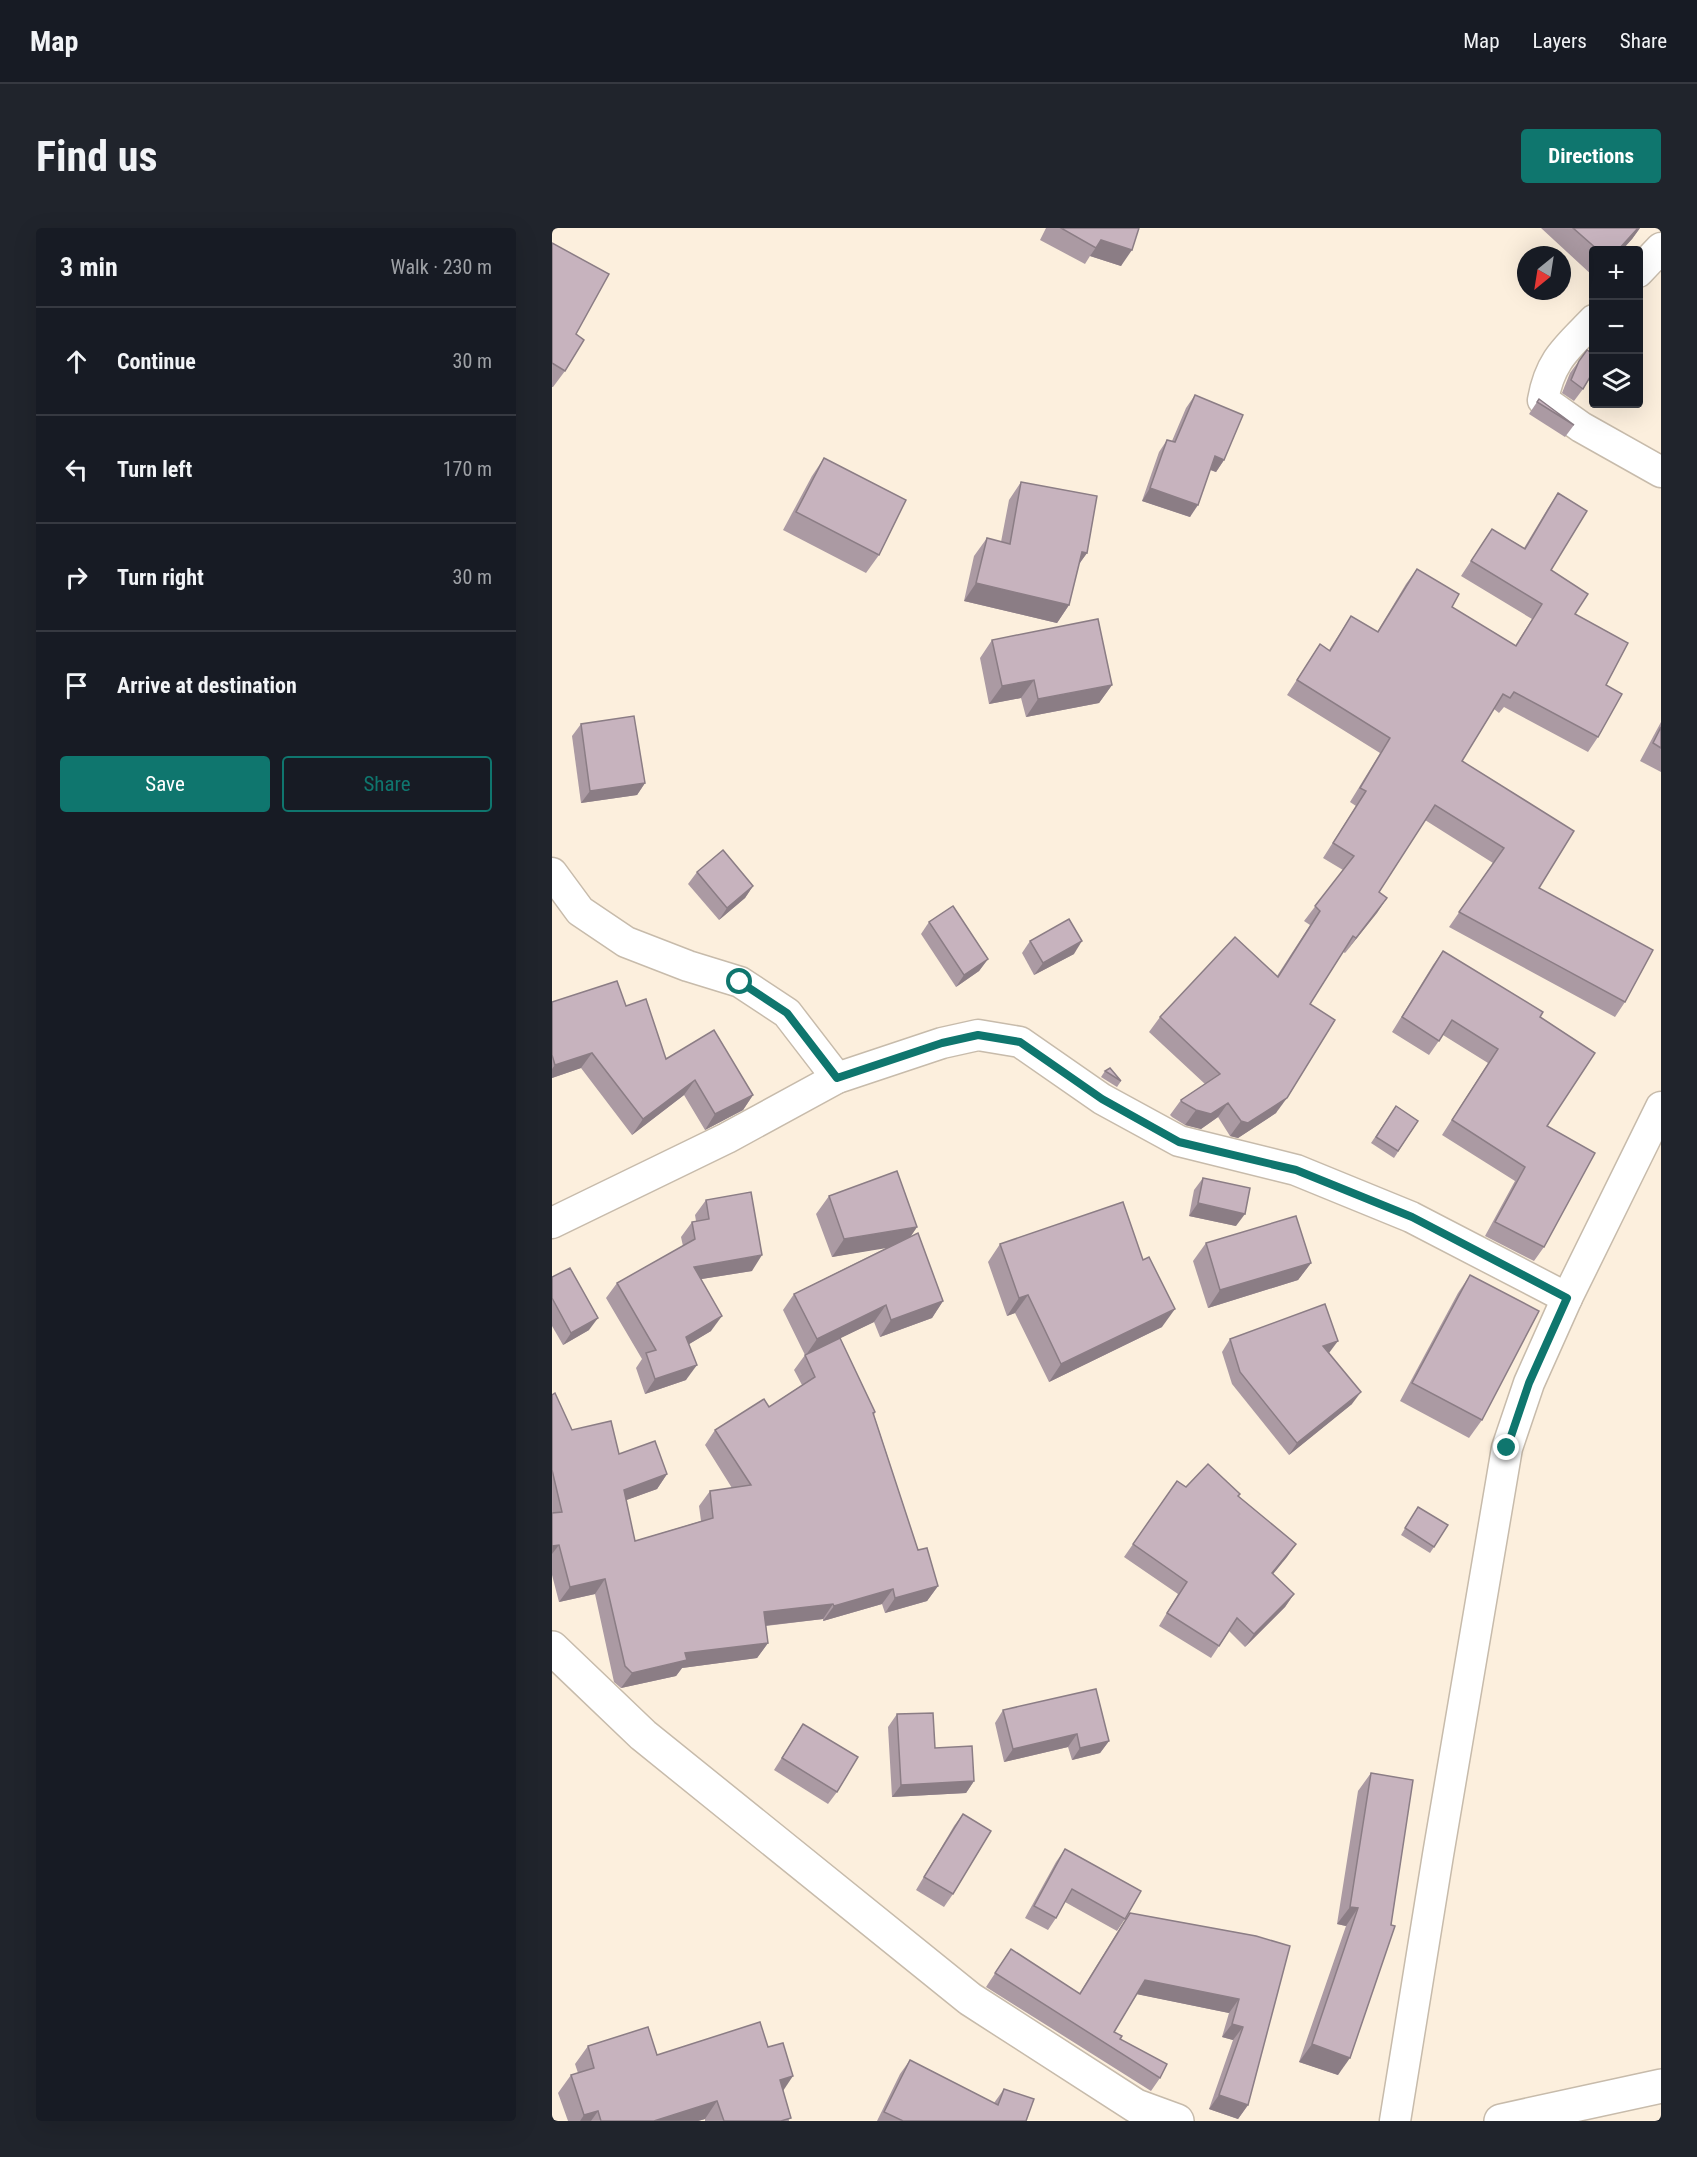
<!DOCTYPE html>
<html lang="en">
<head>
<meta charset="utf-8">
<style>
	body { margin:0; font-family:"Roboto Condensed",sans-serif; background:#20242c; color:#f1f3f6 }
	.controls { position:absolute; right:18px; top:18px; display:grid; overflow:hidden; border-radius:6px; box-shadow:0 6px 24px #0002 }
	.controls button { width:54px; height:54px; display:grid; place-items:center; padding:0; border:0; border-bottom:2px solid #363941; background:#171b24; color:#f1f3f6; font:30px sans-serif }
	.compass { position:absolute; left:965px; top:18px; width:54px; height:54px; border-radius:50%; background:#171b24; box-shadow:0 6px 24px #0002; rotate:210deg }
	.stop { position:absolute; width:18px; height:18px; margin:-14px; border:4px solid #0f766e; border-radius:50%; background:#fff }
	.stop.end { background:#0f766e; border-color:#fff; box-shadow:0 2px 6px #0008 }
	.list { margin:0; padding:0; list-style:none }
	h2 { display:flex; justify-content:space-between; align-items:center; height:78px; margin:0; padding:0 24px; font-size:26px }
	h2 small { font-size:20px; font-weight:400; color:#9ea1a6 }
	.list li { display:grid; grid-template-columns:39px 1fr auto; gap:18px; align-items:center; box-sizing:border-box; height:108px; padding:0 24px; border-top:2px solid #363941 }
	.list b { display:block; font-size:22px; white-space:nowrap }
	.list em { font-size:20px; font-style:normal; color:#9ea1a6 }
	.actions { display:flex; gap:12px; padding:18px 24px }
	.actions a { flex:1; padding:14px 0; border:2px solid #0f766e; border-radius:6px; text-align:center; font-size:21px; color:#0f766e }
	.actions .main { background:#0f766e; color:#fff }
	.icon { flex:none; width:33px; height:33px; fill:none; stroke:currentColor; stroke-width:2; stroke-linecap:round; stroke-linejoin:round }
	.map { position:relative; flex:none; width:1109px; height:1893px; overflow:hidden; border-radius:6px }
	header { display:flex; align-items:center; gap:36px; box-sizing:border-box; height:84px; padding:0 30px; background:#171b24; border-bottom:2px solid #363941 }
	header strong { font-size:28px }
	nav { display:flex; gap:33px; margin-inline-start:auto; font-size:21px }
	.intro { display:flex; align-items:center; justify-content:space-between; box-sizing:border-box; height:144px; padding:0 36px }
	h1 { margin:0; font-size:42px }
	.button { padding:15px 27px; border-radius:6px; background:#0f766e; color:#fff; font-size:21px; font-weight:700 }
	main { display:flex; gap:36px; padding:0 36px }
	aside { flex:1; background:#171b24; border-radius:6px; box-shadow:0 6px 24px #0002 }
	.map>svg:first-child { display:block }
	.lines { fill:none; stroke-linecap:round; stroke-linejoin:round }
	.minor-casing { stroke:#c7bbab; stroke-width:33 }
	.tertiary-casing { stroke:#c7bbab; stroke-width:36 }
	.minor { stroke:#fff; stroke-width:30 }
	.tertiary { stroke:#fff; stroke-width:33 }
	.wall { fill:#ab9aa3 }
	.shaded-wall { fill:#8b7d85 }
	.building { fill:#c7b3be; stroke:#8b7d85; stroke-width:1.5 }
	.route { stroke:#0f766e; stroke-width:8 }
</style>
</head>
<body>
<header>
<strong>Map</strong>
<nav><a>Map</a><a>Layers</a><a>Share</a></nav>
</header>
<div class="intro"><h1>Find us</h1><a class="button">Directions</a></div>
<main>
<aside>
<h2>3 min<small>Walk · 230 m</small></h2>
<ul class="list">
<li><svg class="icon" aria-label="ahead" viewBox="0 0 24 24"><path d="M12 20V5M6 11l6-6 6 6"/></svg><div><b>Continue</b></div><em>30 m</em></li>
<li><svg class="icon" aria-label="left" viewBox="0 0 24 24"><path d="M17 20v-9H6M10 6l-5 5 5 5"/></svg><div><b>Turn left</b></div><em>170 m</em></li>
<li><svg class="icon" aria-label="right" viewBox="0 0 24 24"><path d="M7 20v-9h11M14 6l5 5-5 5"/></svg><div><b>Turn right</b></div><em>30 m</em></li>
<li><svg class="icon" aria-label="arrive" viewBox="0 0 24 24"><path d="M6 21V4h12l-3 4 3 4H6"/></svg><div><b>Arrive at destination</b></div></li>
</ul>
<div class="actions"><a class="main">Save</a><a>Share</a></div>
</aside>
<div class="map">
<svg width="1109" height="1893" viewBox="0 0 1109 1893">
	<rect width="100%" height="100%" fill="#fcefdd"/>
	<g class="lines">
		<g class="minor-casing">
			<g id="minor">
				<polyline points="1086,44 1109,20"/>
				<path d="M 1042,92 C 1015,120 998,132 991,172 L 1029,199 L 1109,244"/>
				<polyline points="0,645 28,683 74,714 136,738 188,754 235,785 285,850"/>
				<polyline points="0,995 175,910 285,850 390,815 426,807 468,814 550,871 627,913 744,942 859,989 1015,1070"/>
				<polyline points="843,1893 886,1627 955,1220 977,1155 1015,1070 1109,879"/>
			</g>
		</g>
		<g class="tertiary-casing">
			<g id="tertiary">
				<polyline points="0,1420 91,1507 418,1771 584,1878 625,1893"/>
				<polyline points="949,1893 1109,1858"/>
			</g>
		</g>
		<use href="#minor" class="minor"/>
		<use href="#tertiary" class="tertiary"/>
	</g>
	<g class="wall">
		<polygon points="494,0 587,0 569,38 538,28 533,36 488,12"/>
		<polygon points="989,0 1088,0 1080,11 1070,22 1041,22 1041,48"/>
		<polygon points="0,15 24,106 13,143 1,159 0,159"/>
		<polygon points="1035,122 1031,161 1022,173 1010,165 1018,145"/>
		<polygon points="643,167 672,232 664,244 658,242 638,289 590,273 607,224 615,212 620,213 634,180"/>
		<polygon points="987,171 1022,197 1013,209 977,186"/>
		<polygon points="272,230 327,327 314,345 231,302 260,248"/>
		<polygon points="469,254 535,325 527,336 517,377 505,395 412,373 422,328 435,310 449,314 457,272"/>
		<polygon points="1006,265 999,342 1023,386 1054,457 1046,509 1036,524 952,479 947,485 942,481 910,533 987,660 1073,774 1063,789 897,699 941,635 873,592 827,664 835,670 793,725 791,724 758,776 724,885 686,910 678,908 666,889 649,901 633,897 620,889 618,887 629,872 653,856 597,804 608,789 725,748 758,697 752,693 791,642 771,630 804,578 798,574 828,525 735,467 768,416 777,422 799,388 825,404 854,356 865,341 900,379 963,418 980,391 909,348 940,301 972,320 996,280"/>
		<polygon points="440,412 560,457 547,475 474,489 469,470 437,476 428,430"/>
		<polygon points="1109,494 1109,544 1088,533"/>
		<polygon points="29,496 93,555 85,567 29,575 20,508"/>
		<polygon points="145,644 201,658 193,670 167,692 136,656"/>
		<polygon points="377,694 436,731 427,743 404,759 369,706"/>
		<polygon points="478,713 522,726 482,747 470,725"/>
		<polygon points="891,723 988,789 995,898 992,1019 982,1033 933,1008 963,953 890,907 936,835 891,807 877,827 840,804 881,737"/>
		<polygon points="0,774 74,778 114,831 201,867 191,882 153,902 132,867 80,907 29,840 0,850"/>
		<polygon points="553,843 569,853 565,859 549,849"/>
		<polygon points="844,878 866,893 842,930 819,915"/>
		<polygon points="651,950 684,998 637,988 642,962"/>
		<polygon points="277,968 365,999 358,1009 391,1073 380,1090 328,1109 322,1094 288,1110 323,1184 322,1187 366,1322 386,1358 375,1373 333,1385 330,1376 271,1393 271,1391 214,1398 216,1415 205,1430 130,1440 124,1448 69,1460 62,1454 43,1366 7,1374 0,1347 0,1167 20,1202 67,1226 115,1246 105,1261 74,1272 83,1313 149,1293 147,1278 158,1263 180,1260 153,1217 163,1202 217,1179 250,1157 242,1142 253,1127 231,1082 242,1066 336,1019 280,1029 264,986"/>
		<polygon points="154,972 200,1043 149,1051 159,1103 137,1116 134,1152 93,1166 84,1140 90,1131 54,1070 65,1055 131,1018 129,1009 140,994 144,993 143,987"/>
		<polygon points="654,1015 759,1035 746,1052 656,1080 641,1033"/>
		<polygon points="448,1016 610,1099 497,1154 463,1085 455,1088 436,1034"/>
		<polygon points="918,1047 930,1192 917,1210 848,1173 906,1065"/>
		<polygon points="0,1049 37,1102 11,1117 0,1098"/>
		<polygon points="678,1111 777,1125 800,1176 737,1227 680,1156 670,1124"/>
		<polygon points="625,1253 634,1259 687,1269 744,1316 721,1346 742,1366 733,1379 693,1419 677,1403 659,1430 607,1398 626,1366 572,1329"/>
		<polygon points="866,1279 882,1319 878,1325 849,1307"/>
		<polygon points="451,1482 557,1513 548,1525 520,1532 516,1519 452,1534 443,1495"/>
		<polygon points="345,1486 383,1520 422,1553 414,1565 340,1569 336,1499"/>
		<polygon points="251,1496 285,1564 276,1576 222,1542"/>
		<polygon points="819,1545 861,1552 786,1847 747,1834 794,1698 785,1696 806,1563"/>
		<polygon points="411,1586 401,1666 392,1679 364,1662 402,1598"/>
		<polygon points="513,1621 573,1691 565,1703 513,1674 504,1690 496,1702 473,1690 504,1634"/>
		<polygon points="578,1685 704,1708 696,1877 686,1891 657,1881 681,1812 670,1809 677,1785 585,1766 562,1804 568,1811 608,1850 599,1863 434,1759 459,1721 527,1766 569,1698"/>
		<polygon points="36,1818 105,1827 216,1819 231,1863 237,1893 153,1893 153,1891 146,1893 16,1893 6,1865 19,1847 26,1845 23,1836"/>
		<polygon points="358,1832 442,1875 452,1861 474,1893 325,1893 348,1846"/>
	</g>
	<g class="shaded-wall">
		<polygon points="1086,0 1088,0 1080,11 1070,22 1066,22"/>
		<polygon points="549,12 580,22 569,38 538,28"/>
		<polygon points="663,228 672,232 664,244 654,240"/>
		<polygon points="598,260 646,277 638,289 590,273"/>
		<polygon points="530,324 535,325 522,343"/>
		<polygon points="424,355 517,377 505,395 412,373"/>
		<polygon points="482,452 469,470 437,476 450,458"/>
		<polygon points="560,457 547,475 474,489 486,471"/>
		<polygon points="93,555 85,567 29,575 38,563"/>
		<polygon points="201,658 193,670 167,692 175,680"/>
		<polygon points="835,670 825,685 793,725 804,710"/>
		<polygon points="530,713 522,726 482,747 491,735"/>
		<polygon points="436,731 427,743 404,759 412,747"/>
		<polygon points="40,825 29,840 0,850 0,841 3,837"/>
		<polygon points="143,852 132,867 80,907 91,891"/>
		<polygon points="201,867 191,882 153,902 163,886"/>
		<polygon points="735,870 724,885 686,910 678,908 689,893"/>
		<polygon points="676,875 666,889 649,901 633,897 644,882"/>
		<polygon points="646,975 693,986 684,998 637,988"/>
		<polygon points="365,999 353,1017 280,1029 292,1011"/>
		<polygon points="210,1027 200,1043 131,1054 142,1039"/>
		<polygon points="759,1035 746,1052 656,1080 668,1062"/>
		<polygon points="476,1067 463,1085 455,1088 467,1070"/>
		<polygon points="391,1073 380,1090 328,1109 339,1092"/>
		<polygon points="334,1077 322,1094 254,1127 265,1111"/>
		<polygon points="623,1081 610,1099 497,1154 509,1136"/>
		<polygon points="170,1088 159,1103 124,1124 134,1109"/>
		<polygon points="46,1090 37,1102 11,1117 19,1105"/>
		<polygon points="786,1113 777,1125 771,1118"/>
		<polygon points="145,1137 134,1152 93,1166 103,1151"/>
		<polygon points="809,1164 800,1176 737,1227 745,1215"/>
		<polygon points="115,1246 105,1261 61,1277 72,1262"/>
		<polygon points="744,1316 735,1329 712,1357 720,1345"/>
		<polygon points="7,1317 0,1326 0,1318"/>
		<polygon points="53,1351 43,1366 7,1374 18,1359"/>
		<polygon points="386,1358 375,1373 333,1385 343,1370"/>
		<polygon points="341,1361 330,1376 271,1393 282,1378"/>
		<polygon points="742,1366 733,1379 693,1419 702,1406"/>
		<polygon points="281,1376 271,1391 202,1399 212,1384"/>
		<polygon points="216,1415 205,1430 130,1440 124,1448 69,1460 80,1445 133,1425"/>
		<polygon points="525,1506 516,1519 452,1534 461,1521"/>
		<polygon points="557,1513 548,1525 520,1532 528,1520"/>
		<polygon points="422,1553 414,1565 340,1569 349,1557"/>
		<polygon points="798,1679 806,1680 794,1698 785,1696"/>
		<polygon points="593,1752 687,1771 677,1785 584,1766"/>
		<polygon points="680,1796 691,1799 681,1812 670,1809"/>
		<polygon points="760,1816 798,1830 786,1847 747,1834"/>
		<polygon points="241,1848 229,1866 228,1852"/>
		<polygon points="667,1867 696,1877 686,1891 657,1881"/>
		<polygon points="165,1873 153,1891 146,1893 102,1893"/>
		<polygon points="46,1883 39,1893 28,1893 32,1887"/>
	</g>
	<g class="building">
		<polygon points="509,0 587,0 580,22 549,12 544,20"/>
		<polygon points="1021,0 1086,0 1066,22 1046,22"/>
		<polygon points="0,15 57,46 24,106 32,112 13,143 0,135"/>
		<polygon points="1035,122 1041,126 1041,144 1031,161 1019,152 1027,133"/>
		<polygon points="643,167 691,187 672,232 663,228 646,277 598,260 615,212 623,214"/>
		<polygon points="987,171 1022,197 985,174"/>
		<polygon points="272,230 354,272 327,327 244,284"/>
		<polygon points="469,254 545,268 535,325 530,324 517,377 424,355 435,310 458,316"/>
		<polygon points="1006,265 1035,283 999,342 1036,366 1023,386 1076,415 1054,457 1070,466 1046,509 962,464 958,470 951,466 910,533 1022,603 987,660 1101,722 1073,774 907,684 952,620 883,577 827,664 835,670 804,710 801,708 758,776 783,792 735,870 696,895 689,893 676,875 659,886 644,882 630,874 629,872 668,846 608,789 683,709 726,749 768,683 763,678 802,628 781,615 814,563 808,560 838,510 745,452 768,416 778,423 799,388 826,404 865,341 907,366 900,379 964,418 990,376 919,333 940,301 973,321"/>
		<polygon points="546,391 560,457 486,471 482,452 450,458 440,412"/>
		<polygon points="82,488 93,555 38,563 29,496"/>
		<polygon points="1109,499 1109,520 1101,515"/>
		<polygon points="171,622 201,658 175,680 145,644"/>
		<polygon points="401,678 436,731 412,747 377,694"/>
		<polygon points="517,691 530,713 491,735 478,713"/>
		<polygon points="891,723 991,784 988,789 1043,825 995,898 1043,925 992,1019 943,994 973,939 900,892 946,821 900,792 887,813 850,789"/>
		<polygon points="65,753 74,778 94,771 114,831 162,802 201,867 163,886 143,852 91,891 40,825 3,837 0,827 0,774"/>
		<polygon points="558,840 569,853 553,843"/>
		<polygon points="844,878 866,893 846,923 824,909"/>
		<polygon points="345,943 365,999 292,1011 277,968"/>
		<polygon points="651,950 698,960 693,986 646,975"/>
		<polygon points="199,964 210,1027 142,1039 170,1088 134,1109 145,1137 103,1151 94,1125 104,1122 65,1055 143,1011 140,994 157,991 154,972"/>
		<polygon points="571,974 591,1032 597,1029 623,1081 509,1136 476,1067 467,1070 448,1016"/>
		<polygon points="744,988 759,1035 668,1062 654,1015"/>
		<polygon points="366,1005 391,1073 339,1092 334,1077 265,1111 242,1066"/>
		<polygon points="18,1040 46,1090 19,1105 0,1070 0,1049"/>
		<polygon points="918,1047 987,1083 930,1192 860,1155"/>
		<polygon points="773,1076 786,1113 771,1118 809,1164 745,1215 688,1144 678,1111"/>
		<polygon points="288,1110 323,1184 321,1185 366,1322 375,1320 386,1358 343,1370 341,1361 282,1378 281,1376 212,1384 216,1415 133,1425 135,1432 80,1445 73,1438 53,1351 18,1359 7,1317 0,1318 0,1285 10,1284 0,1242 0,1167 3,1165 20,1202 59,1193 67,1226 103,1213 115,1246 72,1262 83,1313 161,1290 158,1263 199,1257 163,1202 212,1171 217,1179 263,1149 253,1127"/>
		<polygon points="656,1236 688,1266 686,1268 744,1316 720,1345 742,1366 702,1406 685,1390 667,1418 615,1385 635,1354 581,1316 625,1253 634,1259"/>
		<polygon points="866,1279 896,1297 882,1319 853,1300"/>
		<polygon points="544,1461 557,1513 528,1520 525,1506 461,1521 451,1482"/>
		<polygon points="381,1485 383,1520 420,1518 422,1553 349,1557 345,1486"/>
		<polygon points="251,1496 306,1529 285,1564 230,1530"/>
		<polygon points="819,1545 861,1552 839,1697 843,1698 798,1830 760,1816 806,1680 798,1679"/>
		<polygon points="411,1586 439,1603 401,1666 372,1649"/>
		<polygon points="513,1621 589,1663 573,1691 520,1661 504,1690 482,1678"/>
		<polygon points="578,1685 704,1708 738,1718 696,1877 667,1867 691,1799 680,1796 687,1771 593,1752 562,1804 570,1808 568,1811 615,1836 608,1850 443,1745 459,1721 528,1766"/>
		<polygon points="208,1794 216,1819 231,1815 241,1848 228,1852 239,1890 229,1893 172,1893 165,1873 102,1893 49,1893 46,1883 32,1887 19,1847 42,1840 36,1818 96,1799 105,1827"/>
		<polygon points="358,1832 446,1877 452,1861 482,1871 474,1893 351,1893 332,1884"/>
	</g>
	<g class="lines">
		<polyline class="route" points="188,754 235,785 285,850 390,815 426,807 468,814 550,871 627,914 744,942 860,989 1015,1070 977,1155 955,1220"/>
	</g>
</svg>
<div class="controls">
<button>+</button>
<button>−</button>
<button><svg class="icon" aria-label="layers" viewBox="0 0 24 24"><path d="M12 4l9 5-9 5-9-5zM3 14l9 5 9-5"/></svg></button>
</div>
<svg class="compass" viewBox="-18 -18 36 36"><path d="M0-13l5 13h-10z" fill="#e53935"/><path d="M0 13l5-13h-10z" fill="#9ea1a6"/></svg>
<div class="stop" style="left:188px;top:754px"></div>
<div class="stop end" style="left:955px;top:1220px"></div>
</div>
</main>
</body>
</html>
